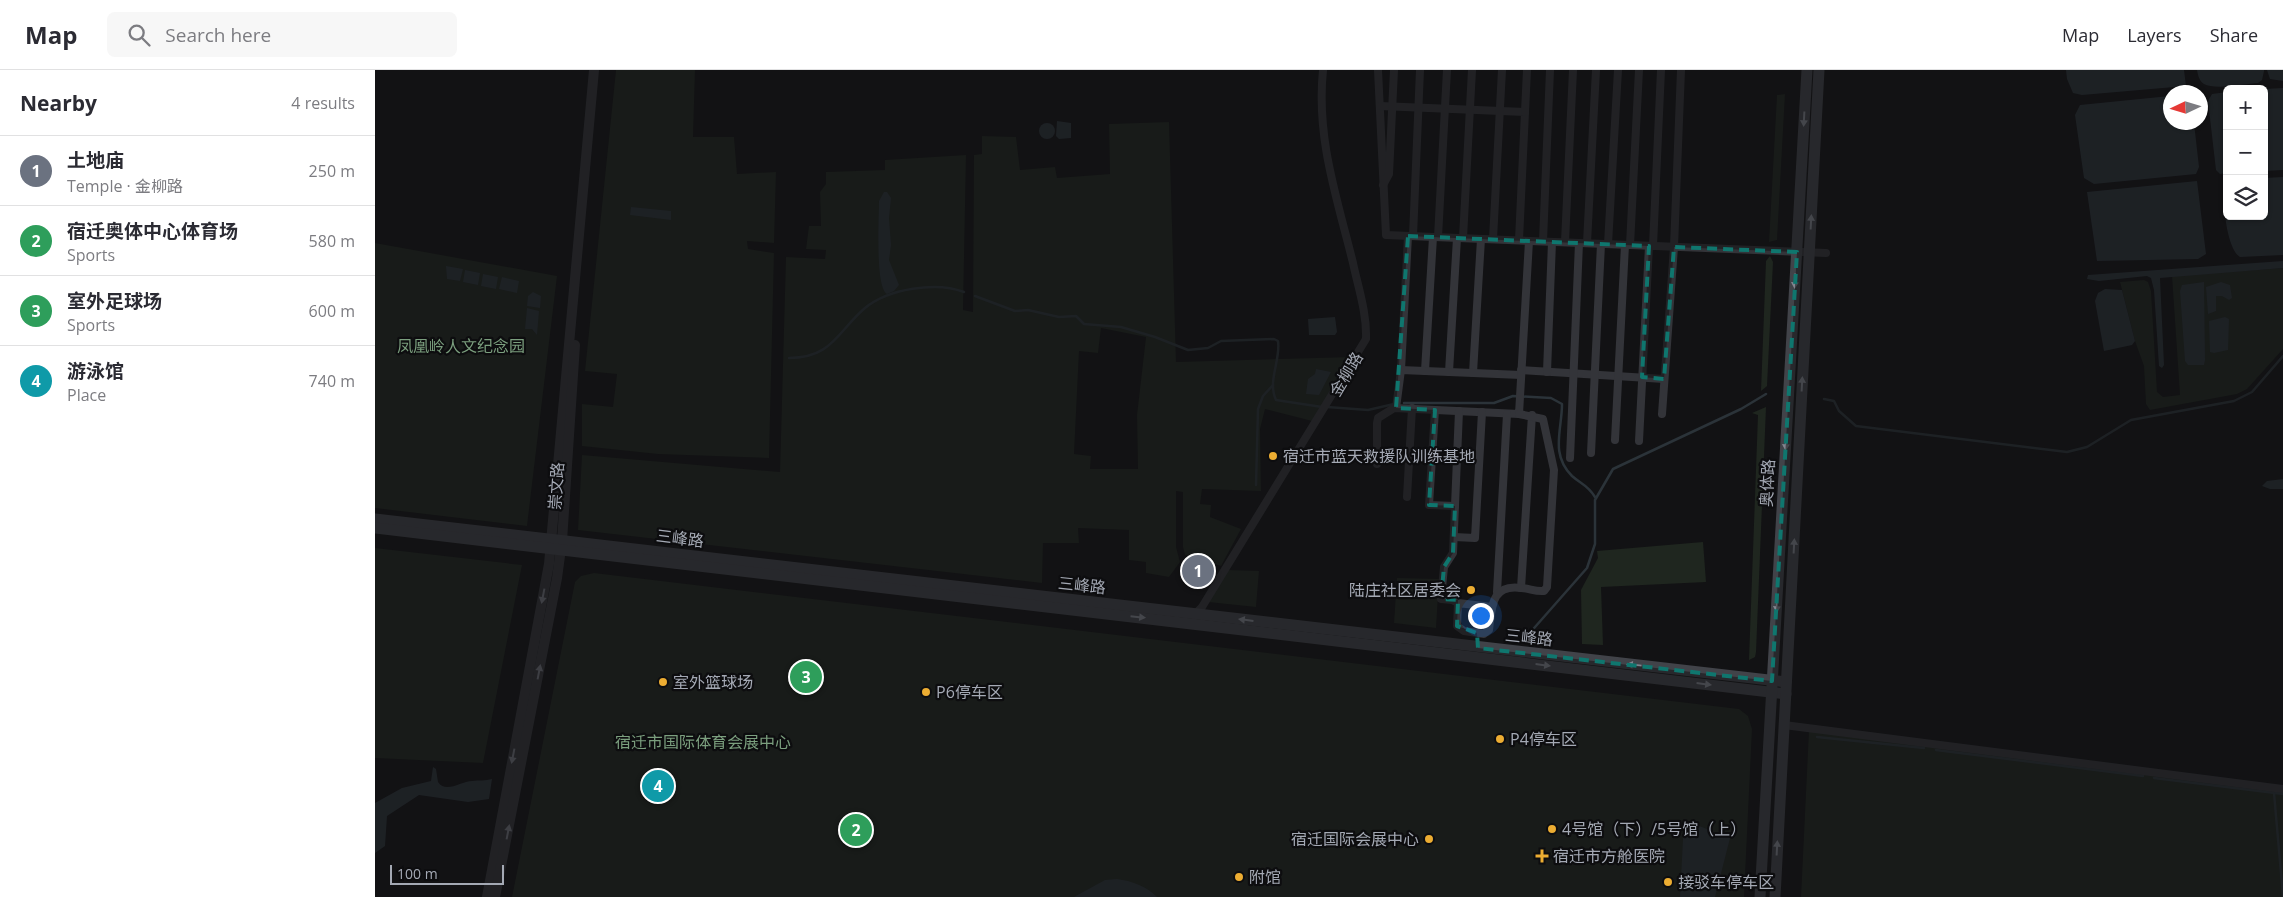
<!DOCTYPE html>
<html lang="en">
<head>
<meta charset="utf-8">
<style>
	body { margin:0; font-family:"Open Sans","Noto Sans SC",sans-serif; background:#f7f7f7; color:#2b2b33 }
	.controls { position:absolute; right:15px; top:15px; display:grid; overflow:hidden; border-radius:8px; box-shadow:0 1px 4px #0004 }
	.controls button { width:45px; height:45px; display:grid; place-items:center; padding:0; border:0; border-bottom:1px solid #e1e1e2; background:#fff; color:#2b2b33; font:25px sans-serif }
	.compass { position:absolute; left:1788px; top:15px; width:45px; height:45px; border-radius:50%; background:#fff; box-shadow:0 1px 4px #0004; rotate:266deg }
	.scale { position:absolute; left:15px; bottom:12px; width:114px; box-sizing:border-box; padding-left:5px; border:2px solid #a4a9b4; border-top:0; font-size:14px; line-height:18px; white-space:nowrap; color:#a4a9b4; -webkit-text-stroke:4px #0d0d0f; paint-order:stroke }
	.you { position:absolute; left:1105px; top:545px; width:18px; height:18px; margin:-12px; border:4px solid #fff; border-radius:50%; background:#1a73e8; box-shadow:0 0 0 8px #1a73e833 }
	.badge { display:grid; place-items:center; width:32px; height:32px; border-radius:50%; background:#0f766e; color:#fff; font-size:16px; font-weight:700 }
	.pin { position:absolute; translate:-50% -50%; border:2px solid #fff; box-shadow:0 1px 5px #0006 }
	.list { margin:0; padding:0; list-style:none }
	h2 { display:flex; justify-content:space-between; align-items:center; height:65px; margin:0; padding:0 20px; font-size:21px }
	h2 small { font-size:16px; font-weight:400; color:#7c7c81 }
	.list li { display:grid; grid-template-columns:32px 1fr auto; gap:15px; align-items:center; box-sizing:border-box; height:70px; padding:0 20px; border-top:1px solid #e1e1e2 }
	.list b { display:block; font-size:19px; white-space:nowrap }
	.list p { margin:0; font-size:16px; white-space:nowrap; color:#7c7c81 }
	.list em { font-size:16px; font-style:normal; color:#7c7c81 }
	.icon { flex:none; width:28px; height:28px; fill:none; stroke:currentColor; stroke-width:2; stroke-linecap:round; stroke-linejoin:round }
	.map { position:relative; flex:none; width:1908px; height:827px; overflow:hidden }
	header { display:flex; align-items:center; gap:30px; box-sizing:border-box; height:70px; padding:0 25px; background:#fff; border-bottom:1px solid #e1e1e2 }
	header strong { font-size:24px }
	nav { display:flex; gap:28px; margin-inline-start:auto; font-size:18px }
	.search { width:350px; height:45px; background:#f7f7f7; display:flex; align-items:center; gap:12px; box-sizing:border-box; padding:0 18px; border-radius:8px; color:#7c7c81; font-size:19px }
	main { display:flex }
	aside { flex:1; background:#fff }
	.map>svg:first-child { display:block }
	.green { fill:#1f261f; fill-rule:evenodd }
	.water { fill:#2b3339 }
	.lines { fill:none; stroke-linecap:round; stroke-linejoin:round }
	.stream { stroke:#2b3339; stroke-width:2.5 }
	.minor { stroke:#333439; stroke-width:8 }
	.tertiary { stroke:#333439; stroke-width:10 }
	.secondary { stroke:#414349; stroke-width:11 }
	.oneway { fill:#81858f }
	.oneway2 { fill:#71747d }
	.marked { fill:none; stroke:#0f766e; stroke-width:4; stroke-dasharray:10 6; stroke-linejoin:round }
	.poi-dot { fill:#ecad32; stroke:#0d0d0f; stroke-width:2 }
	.labels { text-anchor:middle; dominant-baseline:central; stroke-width:4.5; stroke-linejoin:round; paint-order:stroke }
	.park-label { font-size:16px; fill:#7b9f7e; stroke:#0d0d0f }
	.street-label { font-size:16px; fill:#a4a9b4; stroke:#0d0d0f }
	.poi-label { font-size:16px; fill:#a4a9b4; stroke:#0d0d0f; text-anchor:start }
</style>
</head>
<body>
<header>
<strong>Map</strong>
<div class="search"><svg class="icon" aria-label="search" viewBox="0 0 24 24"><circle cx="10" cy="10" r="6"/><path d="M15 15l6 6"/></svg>Search here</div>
<nav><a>Map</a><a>Layers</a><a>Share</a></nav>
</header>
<main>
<aside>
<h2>Nearby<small>4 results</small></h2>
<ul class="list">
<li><span class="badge" style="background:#6b7280">1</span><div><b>土地庙</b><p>Temple · 金柳路</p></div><em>250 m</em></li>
<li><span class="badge" style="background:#2e9e5b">2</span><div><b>宿迁奥体中心体育场</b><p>Sports</p></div><em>580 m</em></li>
<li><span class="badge" style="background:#2e9e5b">3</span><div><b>室外足球场</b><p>Sports</p></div><em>600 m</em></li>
<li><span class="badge" style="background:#0f9aa8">4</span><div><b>游泳馆</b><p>Place</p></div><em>740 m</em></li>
</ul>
</aside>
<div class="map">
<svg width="1908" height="827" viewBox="0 0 1908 827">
	<rect width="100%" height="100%" fill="#121214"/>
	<g class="green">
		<polygon points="241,0 320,0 318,67 359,67 362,104 401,102 399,173 372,171 373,179 399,183 394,388 283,384 207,376 207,334 238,337 242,304 210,301"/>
		<polygon points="1410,24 1402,170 1394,172 1402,25"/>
		<path d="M 794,52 L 801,292 L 977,287 L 937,351 L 890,339 L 885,359 L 886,421 L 827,419 L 825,434 L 836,435 L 835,447 L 866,459 L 846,496 L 810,485 L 808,477 L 808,422 L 801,421 L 801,477 L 805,492 L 794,507 L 771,503 L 771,492 L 754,490 L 754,460 L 703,458 L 704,473 L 668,473 L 667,513 L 203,460 L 207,385 L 405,402 L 411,187 L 450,189 L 451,180 L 431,179 L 434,156 L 446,156 L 445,122 L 451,114 L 451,102 L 510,100 L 510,90 L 591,85 L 588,240 L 598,242 L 599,85 L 607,84 L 607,66 L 641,67 L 645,100 L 680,97 L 682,108 L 735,104 L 734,54 ZM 726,258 L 771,267 L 762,345 L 763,399 L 715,399 L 716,386 L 699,384 L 704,281 L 723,283 Z"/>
		<polygon points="0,173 182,206 152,456 0,438"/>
		<polygon points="1395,186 1398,192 1392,316 1386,321 1391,191"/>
		<polygon points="1908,198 1908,279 1872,319 1862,324 1775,340 1771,334 1769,296 1760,271 1745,212 1769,210 1773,212 1776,221 1782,322 1788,327 1805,325 1797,206"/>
		<polygon points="1391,337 1381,582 1380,587 1374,590 1383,345 1377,343"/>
		<polygon points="1328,472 1331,512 1226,517 1228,575 1207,574 1206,520 1223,488 1222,481"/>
		<polygon points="0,478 147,495 108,693 0,688"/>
		<polygon points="853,500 884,501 881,537 833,532"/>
		<polygon points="219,503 1364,639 1373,646 1377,659 1369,827 137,827 200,512 206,506"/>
		<polygon points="1022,508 1064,509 1061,558 1019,553"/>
		<polygon points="1434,660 1908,719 1908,827 1426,827"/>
	</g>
	<g class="water">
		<polygon points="1691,0 1809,0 1811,16 1707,25 1698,23 1692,9"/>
		<path d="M 1822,0 L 1889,0 L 1889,1 L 1887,10 L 1883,13 C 1871,14 1839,20 1829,14 C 1824,11 1823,5 1822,0 Z"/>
		<polygon points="1892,0 1908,0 1908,11 1895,9"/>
		<polygon points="1908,18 1908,100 1889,101 1889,19"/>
		<polygon points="1852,22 1852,103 1845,104 1841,100 1833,31 1837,24"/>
		<polygon points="1795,26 1796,52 1819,53 1824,97 1821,104 1719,114 1709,108 1700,45 1705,35"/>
		<polygon points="682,51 696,53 696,68 684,69 681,66"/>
		<circle cx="672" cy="61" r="8"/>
		<path d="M 1908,107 L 1908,185 L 1865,187 C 1853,180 1846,135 1852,122 L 1852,146 L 1889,146 L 1889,108 Z"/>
		<polygon points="1822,111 1831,184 1823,189 1722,191 1712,122"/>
		<path d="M 509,122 L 512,122 L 516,128 L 514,148 L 516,175 L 514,190 L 524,215 L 519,221 L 512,224 C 500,217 504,148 504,131 Z"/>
		<polygon points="256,137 296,141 296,150 255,145"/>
		<polygon points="1908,191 1908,198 1785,208 1789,295 1787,298 1784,296 1779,220 1776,208 1772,206 1724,211 1712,209 1713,205"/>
		<polygon points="71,196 88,199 85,211 72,209"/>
		<polygon points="90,200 105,203 103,215 88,212"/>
		<polygon points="108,204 123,207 121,219 106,216"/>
		<polygon points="127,207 144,211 142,223 124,219"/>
		<polygon points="1829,212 1830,290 1829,295 1813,295 1810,291 1805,221 1807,215"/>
		<polygon points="1846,212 1855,215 1857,228 1854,230 1847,226 1841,226 1841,241 1833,244 1831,217"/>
		<polygon points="1730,219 1747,220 1760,271 1757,275 1729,281 1720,231 1723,223"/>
		<polygon points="158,222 166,226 165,238 152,236 153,226"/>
		<polygon points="152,238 164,241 162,265 157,259 150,259"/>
		<polygon points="960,247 962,262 960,265 934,265 933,249"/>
		<polygon points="1850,247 1854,249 1853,280 1839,283 1835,282 1834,251"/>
		<polygon points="941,299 956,302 944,325 931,324 933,309 940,304"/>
		<polygon points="1908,409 1908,419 1895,419 1887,416 1892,411"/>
		<path d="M 58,697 L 61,699 L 63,712 C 71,724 86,711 97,711 C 104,710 110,711 117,709 L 114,729 L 93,732 L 44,725 L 12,746 L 10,776 L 0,783 L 0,733 L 27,718 L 56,711 Z"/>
		<polygon points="1309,750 1355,768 1340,827 1305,827"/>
		<path d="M 742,809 C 757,811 771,816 782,827 L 699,827 L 730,810 Z"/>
	</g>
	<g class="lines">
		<g class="stream">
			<path d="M 600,226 L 640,241 L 653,240 L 684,247 L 701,246 L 709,254 L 746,257 L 780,267 L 813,280 L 833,278 L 846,271 L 899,269 L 903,271 C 906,290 892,311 901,330 L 947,337"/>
			<path d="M 414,288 C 457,288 462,262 490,238 C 513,219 561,211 589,222"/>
			<polyline points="1449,329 1459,331 1464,341 1481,356 1692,382 1712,377 1756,350 1859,331 1877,322 1908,286"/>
			<path d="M 1029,333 L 1119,333 L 1138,326 L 1176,328 L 1187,334 C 1187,360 1175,384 1197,406 C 1206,414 1213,415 1220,427"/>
			<polyline points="952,337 993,340 1019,334"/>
			<polyline points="881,415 883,339 888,326 898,315"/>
			<polyline points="1153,565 1212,498 1220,474 1220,430 1238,399 1366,339 1391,324"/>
			<polyline points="1442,667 1549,678"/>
			<polyline points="1561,680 1768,706"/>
			<polyline points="1779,708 1908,724"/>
			<polyline points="1899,723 1908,826"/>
		</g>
		<g class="minor">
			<polyline points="1003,0 1011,165 1451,183"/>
			<polyline points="1005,36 1150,42 1144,170"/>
			<polyline points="1150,42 1152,0"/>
			<polyline points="1008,115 1014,104 1019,0"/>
			<polyline points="1038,166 1045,0"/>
			<polyline points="1063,167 1072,0"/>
			<polyline points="1088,168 1097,0"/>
			<polyline points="1118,169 1127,0"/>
			<polyline points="1168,171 1175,0"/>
			<polyline points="1190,172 1198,0"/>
			<polyline points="1212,173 1221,0"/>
			<polyline points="1233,174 1243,0"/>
			<polyline points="1255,175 1264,0"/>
			<polyline points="1278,176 1286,0"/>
			<polyline points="1026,300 1033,166"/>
			<polyline points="1146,300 1289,309"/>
			<polyline points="1050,301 1058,167"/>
			<polyline points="1074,302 1082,168"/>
			<polyline points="1172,302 1177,172"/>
			<polyline points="1098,303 1106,169"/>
			<polyline points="1021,338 1026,300 1146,305"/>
			<polyline points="1060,340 1054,435 1080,436"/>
			<polyline points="1287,344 1299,177 1306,0"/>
			<polyline points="1240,370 1250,175"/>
			<polyline points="1264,371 1274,176"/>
			<polyline points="1216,383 1226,174"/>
			<polyline points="1195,388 1204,173"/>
			<polyline points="1002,394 1002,353 1003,348 1019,338 1144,344 1154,171"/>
			<polyline points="1032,427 1037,338"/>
			<polyline points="1079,467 1100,468 1107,342"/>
			<polyline points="1146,518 1157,345"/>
			<polyline points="1122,522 1132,344"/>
			<polyline points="1083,533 1077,530 1066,529 1069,497 1078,483 1084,341"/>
			<path d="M 1117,537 L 1083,533 L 1082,556 L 1089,561 L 1109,564 L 1114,560 C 1117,537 1116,514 1146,518 C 1154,518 1160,522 1169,521 L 1172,517 L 1179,400 L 1168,349 L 1144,344"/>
			<path d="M 820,544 L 827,537 L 991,269 C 992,243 983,217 978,193 C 962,128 941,68 948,0"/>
			<polyline points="1409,655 1908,719"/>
		</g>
		<g class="tertiary">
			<polyline points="112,827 174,494 219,0"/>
			<polyline points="120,827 182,508 187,471 200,275"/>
		</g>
		<g class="secondary">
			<polyline points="0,449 1411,612"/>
			<polyline points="0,458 1411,624"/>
			<polyline points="1385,827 1432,0"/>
			<polyline points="1400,827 1444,0"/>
		</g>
	</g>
	<defs><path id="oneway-solid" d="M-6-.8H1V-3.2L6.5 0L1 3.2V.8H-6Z" transform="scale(1.25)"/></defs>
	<g class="oneway">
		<use href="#oneway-solid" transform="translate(1429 49) rotate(93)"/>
		<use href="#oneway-solid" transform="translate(1436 152) rotate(-87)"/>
		<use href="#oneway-solid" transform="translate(1420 211) rotate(93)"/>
		<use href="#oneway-solid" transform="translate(1427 314) rotate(-87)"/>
		<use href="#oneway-solid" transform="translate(1411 373) rotate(93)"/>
		<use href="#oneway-solid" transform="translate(1419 476) rotate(-87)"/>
		<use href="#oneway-solid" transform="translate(1402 535) rotate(93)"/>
		<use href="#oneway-solid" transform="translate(763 547) rotate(6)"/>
		<use href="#oneway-solid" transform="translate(871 550) rotate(-173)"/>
		<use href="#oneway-solid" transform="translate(1168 595) rotate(7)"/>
		<use href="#oneway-solid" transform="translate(1259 595) rotate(-174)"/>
		<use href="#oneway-solid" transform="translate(1329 614) rotate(7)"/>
		<use href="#oneway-solid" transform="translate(1402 778) rotate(-87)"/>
	</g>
	<g class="oneway2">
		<use href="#oneway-solid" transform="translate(168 526) rotate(101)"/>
		<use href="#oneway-solid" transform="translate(164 602) rotate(-79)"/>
		<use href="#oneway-solid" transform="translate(138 686) rotate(101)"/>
		<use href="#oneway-solid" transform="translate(133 762) rotate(-79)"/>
	</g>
	<path d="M0 0H1908V827H0ZM 1033,166 L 1274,176 L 1267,307 L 1289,309 L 1299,177 L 1422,182 L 1397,611 L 1103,578 L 1102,563 L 1082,556 L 1083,530 L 1066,529 L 1069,497 L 1078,483 L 1080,436 L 1054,435 L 1060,340 L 1021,338 Z" fill="#121214" fill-opacity=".55" fill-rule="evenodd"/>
	<path class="marked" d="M 1033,166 L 1274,176 L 1267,307 L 1289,309 L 1299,177 L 1422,182 L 1397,611 L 1103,578 L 1102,563 L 1082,556 L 1083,530 L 1066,529 L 1069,497 L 1078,483 L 1080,436 L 1054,435 L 1060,340 L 1021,338 Z"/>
	<g class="poi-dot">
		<circle cx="898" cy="386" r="5"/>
		<circle cx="1096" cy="520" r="5"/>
		<circle cx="288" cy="612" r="5"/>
		<circle cx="551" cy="622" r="5"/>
		<circle cx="1125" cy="669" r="5"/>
		<circle cx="1177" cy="759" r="5"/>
		<circle cx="1054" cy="769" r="5"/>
		<path d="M1164.5 778.5h5v5h5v5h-5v5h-5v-5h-5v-5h5z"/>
		<circle cx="864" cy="807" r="5"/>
		<circle cx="1293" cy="812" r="5"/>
	</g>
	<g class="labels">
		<g class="park-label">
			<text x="86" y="276">凤凰岭人文纪念园</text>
			<text x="328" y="672">宿迁市国际体育会展中心</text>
		</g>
		<g class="street-label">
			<text transform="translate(971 304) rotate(-59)">金柳路</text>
			<text transform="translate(1392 413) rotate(-87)">奥体路</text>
			<text transform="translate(181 416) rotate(-86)">崇文路</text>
			<text transform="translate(305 468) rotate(7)">三峰路</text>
			<text transform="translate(707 515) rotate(6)">三峰路</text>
			<text transform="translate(1154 567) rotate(6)">三峰路</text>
		</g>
		<g class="poi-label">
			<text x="908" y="386">宿迁市蓝天救援队训练基地</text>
			<text x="1086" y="520" text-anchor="end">陆庄社区居委会</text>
			<text x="298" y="612">室外篮球场</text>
			<text x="561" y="622">P6停车区</text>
			<text x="1135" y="669">P4停车区</text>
			<text x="1187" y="759">4号馆（下）/5号馆（上）</text>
			<text x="1044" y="769" text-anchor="end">宿迁国际会展中心</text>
			<text x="1178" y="786">宿迁市方舱医院</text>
			<text x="874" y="807">附馆</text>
			<text x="1303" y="812">接驳车停车区</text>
		</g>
	</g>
</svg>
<div class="controls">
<button>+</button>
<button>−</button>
<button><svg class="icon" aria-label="layers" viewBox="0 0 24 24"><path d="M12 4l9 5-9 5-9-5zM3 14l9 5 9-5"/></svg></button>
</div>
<svg class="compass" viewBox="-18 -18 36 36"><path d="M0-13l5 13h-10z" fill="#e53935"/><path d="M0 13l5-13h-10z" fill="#7c7c81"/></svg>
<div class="scale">100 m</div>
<div class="you"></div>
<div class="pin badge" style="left:823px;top:501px;background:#6b7280">1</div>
<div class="pin badge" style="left:481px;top:760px;background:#2e9e5b">2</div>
<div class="pin badge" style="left:431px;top:607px;background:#2e9e5b">3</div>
<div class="pin badge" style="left:283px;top:716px;background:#0f9aa8">4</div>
</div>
</main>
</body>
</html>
